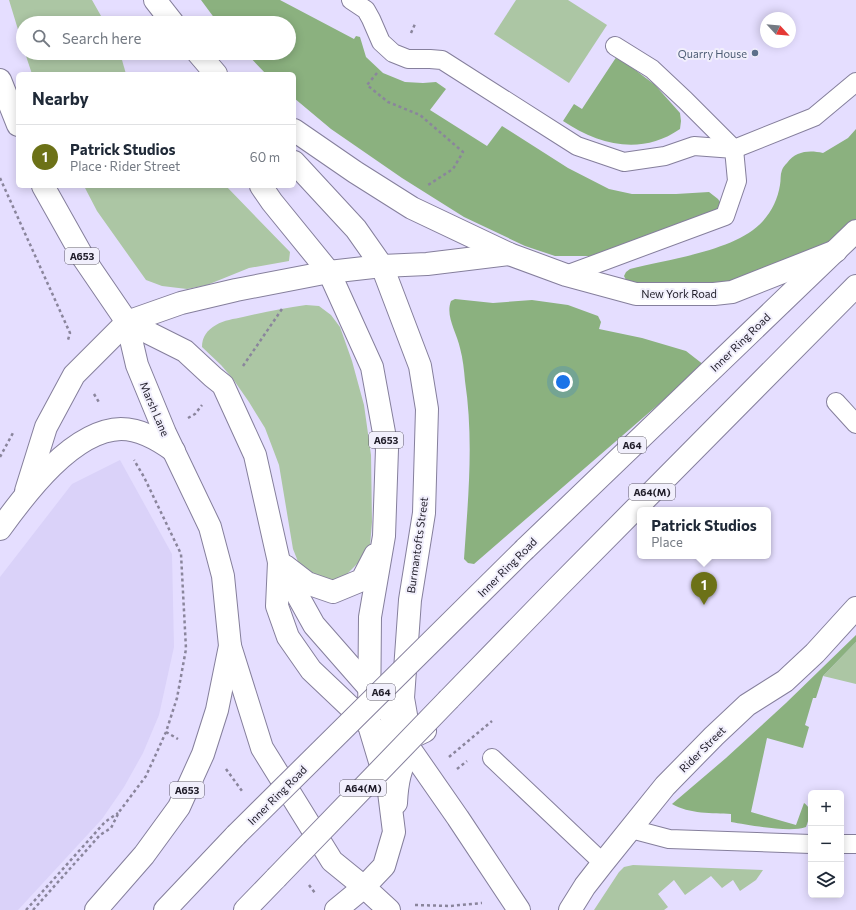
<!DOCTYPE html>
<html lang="en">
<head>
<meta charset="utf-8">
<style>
	body { margin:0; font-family:Commissioner,sans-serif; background:#f2f2f3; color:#1f2937 }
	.controls { position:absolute; right:12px; bottom:12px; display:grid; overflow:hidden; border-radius:6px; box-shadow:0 2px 10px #0003 }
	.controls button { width:36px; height:36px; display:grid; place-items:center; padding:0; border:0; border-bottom:1px solid #e0e1e3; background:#fff; color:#1f2937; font:20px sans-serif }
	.compass { position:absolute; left:760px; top:12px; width:36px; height:36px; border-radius:50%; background:#fff; box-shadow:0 2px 10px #0003; rotate:116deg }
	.you { position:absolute; left:563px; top:382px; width:14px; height:14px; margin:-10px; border:3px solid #fff; border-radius:50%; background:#1a73e8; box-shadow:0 0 0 6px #1a73e833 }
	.badge { display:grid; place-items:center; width:26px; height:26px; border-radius:50%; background:#6c7117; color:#fff; font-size:13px; font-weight:700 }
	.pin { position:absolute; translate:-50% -33px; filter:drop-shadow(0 1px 2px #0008) }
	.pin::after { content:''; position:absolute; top:21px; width:14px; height:12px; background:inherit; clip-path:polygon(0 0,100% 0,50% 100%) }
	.popup { position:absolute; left:637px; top:507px; width:134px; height:52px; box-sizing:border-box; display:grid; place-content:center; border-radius:6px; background:#fff; filter:drop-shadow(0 1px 3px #0005); font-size:13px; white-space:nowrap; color:#747a83 }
	.popup b { font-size:15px; color:#1f2937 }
	.popup::after { content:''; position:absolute; left:50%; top:100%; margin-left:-8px; border:8px solid transparent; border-top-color:#fff }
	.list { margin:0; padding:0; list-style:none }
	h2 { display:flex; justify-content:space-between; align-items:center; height:52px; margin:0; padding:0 16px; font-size:17px }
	h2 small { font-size:13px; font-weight:400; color:#747a83 }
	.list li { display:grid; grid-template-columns:26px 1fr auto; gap:12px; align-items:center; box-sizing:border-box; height:64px; padding:0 16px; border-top:1px solid #e0e1e3 }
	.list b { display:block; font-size:15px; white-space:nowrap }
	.list p { margin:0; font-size:13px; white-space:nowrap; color:#747a83 }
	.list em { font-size:13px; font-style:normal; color:#747a83 }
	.icon { flex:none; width:22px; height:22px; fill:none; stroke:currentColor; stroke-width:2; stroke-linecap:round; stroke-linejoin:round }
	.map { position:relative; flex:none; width:856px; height:910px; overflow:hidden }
	.search { position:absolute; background:#fff; box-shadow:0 2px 10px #0003; left:16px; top:16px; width:280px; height:44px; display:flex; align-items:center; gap:10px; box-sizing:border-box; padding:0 14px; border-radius:22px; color:#747a83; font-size:15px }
	.panel { position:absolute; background:#fff; box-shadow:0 2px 10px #0003; left:16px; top:72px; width:280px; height:116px; border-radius:6px }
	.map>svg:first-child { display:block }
	.built { fill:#dad2f9 }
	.green { fill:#acc6a4 }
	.forest { fill:#8bb17f }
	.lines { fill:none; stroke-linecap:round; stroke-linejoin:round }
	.lane-casing { stroke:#857f9c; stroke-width:20 }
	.street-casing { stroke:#857f9c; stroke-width:24 }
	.secondary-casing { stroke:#857f9c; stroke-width:24 }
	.highway-casing { stroke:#857f9c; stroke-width:24 }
	.path { stroke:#8a859c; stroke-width:2.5; stroke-dasharray:3 3; stroke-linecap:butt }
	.lane { stroke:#fff; stroke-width:18 }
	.street { stroke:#fff; stroke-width:22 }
	.secondary { stroke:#fff; stroke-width:22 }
	.highway { stroke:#fff; stroke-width:22 }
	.highway-bridge-casing { stroke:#857f9c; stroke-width:24; stroke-linecap:butt }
	.highway-bridge { stroke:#fff; stroke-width:22 }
	.service-dot { fill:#5c6f8a; stroke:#f1effc; stroke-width:1.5 }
	.labels { text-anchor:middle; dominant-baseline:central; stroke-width:4; stroke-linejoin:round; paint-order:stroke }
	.shield { fill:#f1effc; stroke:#5e5b68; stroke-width:1 }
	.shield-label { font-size:10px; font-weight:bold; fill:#1f1c28 }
	.service-label { font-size:11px; fill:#4e5e75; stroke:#f1effc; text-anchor:end }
	.street-label { font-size:11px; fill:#1f1c28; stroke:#f1effc }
</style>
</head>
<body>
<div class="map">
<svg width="856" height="910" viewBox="0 0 856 910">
	<rect width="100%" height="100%" fill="#e5deff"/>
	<polygon class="built" points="120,460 172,554 174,647 159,715 143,753 124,787 102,819 18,910 0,910 0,577 72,484"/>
	<g class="green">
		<polygon points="9,0 92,0 105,23 23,23 23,46"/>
		<polygon points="516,0 568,0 607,25 569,83 494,34"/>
		<polygon points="25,53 120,53 126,74 32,74"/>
		<polygon points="84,186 226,186 290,252 289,261 249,268 207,285 187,289 162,286 146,280 97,211"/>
		<path d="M 306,305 L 319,306 L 331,315 L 340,327 L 352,361 L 364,405 L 371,455 L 372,522 L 370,546 L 363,558 L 347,574 L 330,582 L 311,575 L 299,564 L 293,549 L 279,465 L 265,428 L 249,402 L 233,379 L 221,365 L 202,347 C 202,337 207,330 216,325 C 224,320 234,319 243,317 C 264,312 285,308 306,305 Z"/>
		<polygon points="856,642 856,684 823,676"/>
		<polygon points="633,865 763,870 756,880 740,891 733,880 722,888 711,876 685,895 674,880 658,894 668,907 664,910 594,910 619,872 624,867"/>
	</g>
	<g class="forest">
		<polygon points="201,0 280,0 354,39 356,36 360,37 366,57 383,73 405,82 423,83 436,82 446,89 430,110 487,146 502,126 568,168 609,189 632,194 676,194 709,192 718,199 722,205 714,229 708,232 595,256 555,256 525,246 464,217 402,178 331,129 294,98 294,74 266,74 246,53 289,53 289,23 218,23"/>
		<path d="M 617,56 L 655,85 L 680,113 L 681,121 L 680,129 C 641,156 599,145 563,121 L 574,104 L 582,109 Z"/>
		<path d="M 856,129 L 856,226 L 843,239 L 721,288 L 632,283 L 626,280 L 624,276 L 626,272 L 630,269 C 669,259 736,251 763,221 C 772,211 778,198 780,185 C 781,180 780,175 782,170 C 783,167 785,165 787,163 C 796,151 809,150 823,153 L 848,138 Z"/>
		<path d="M 455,299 L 493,303 L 532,300 L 568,305 L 598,316 L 601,322 L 599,329 L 642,338 L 686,351 L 704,365 L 474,564 L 468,563 L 464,559 C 468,500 474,440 465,381 C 464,370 463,359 460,348 C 457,333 445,316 451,301 Z"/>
		<path d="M 856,635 L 856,642 L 823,676 L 816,698 L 813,698 L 805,725 L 809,727 L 803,748 L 767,738 L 751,812 L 796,825 L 804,803 C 813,809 809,818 806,827 C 790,833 749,825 731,822 L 731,814 C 713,813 689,814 672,804 L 726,758 L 786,703 Z"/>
	</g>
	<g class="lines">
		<g class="lane-casing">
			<g id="lane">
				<polyline points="351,0 366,10 371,19 381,42 393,53 408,59 430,59 442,60 577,146 624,162 665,156 694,146 734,149 737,181 725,216 566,275"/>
				<polyline points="615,46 652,69 685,100 734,149 814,117 856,82"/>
				<polyline points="836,402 856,424"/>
				<polyline points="492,758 603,863"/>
				<polyline points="631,829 669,839 811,844"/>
				<polyline points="841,844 856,844"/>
			</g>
		</g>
		<g class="street-casing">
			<g id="street">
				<polyline points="26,491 46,427 74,375 127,322"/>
				<path d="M 0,529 C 26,493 73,430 121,429 C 141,429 159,440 174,451"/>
				<polyline points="570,910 585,886 603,863 665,786 714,736 747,705 785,681 815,653 856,608"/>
			</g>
		</g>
		<g class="secondary-casing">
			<g id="secondary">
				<polyline points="294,162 356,229 382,266 420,366 427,409 424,513 410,600 403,698 410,738 410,749 458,818 519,910"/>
				<polyline points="230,646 262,748 332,861 364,887 389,910"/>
			</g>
		</g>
		<g class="highway-casing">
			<g id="highway">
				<polyline points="155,0 173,23"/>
				<polyline points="198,53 216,74"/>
				<polyline points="0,80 18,125"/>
				<polyline points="294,130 355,172 412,208 509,254 566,275 636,294 714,294 732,292 836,251"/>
				<polyline points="43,186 84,259 127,322 137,365 165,433 210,527 223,576 230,646 217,710 203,754 179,807 144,855 96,910"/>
				<polyline points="261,186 272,202 329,272 372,367 387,449 384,536 370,617 369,725 389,792 394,832 384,866 364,887 336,910"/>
				<polyline points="127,322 185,351 213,377 223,385 255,455 279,562 314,625 385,706 403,735 406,738 410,738 425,731"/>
				<polyline points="127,322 181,303 236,290 329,272 382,266 427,264 509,254"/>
				<polyline points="525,549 856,231"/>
				<path d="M 279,562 L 277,606 L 288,637 L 311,670 L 369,725 L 402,748 L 406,750 L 410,749 C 400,768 397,782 396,803"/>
				<polyline points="285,566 307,583 333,592 362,580 375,555"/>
				<polyline points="449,699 557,588 856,286"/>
				<polyline points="165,910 236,835"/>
				<polyline points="245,910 276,878"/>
			</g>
		</g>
		<g class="path">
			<polyline points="411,33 415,24"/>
			<polyline points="377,73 367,85 388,102 420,115 463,152 453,169 428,185"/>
			<polyline points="0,178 70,333 68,340"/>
			<polyline points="243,366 282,309"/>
			<polyline points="94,394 100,404"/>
			<polyline points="188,418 195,414 202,405"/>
			<polyline points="0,457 14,431"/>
			<polyline points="166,732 178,739"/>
			<polyline points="449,757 492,721"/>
			<polyline points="226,769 242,791"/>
			<polyline points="457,769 467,761"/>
			<polyline points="309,885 315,893"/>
			<polyline points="415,905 450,906 482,903"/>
			<polyline points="26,910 105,822 118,813"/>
			<polyline points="33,910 100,835 111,828 119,812 146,776 166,732 177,698 186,649 181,554 144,477 134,460"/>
		</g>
		<use href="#lane" class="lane"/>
		<use href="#street" class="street"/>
		<use href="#secondary" class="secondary"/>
		<use href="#highway" class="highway"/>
		<g class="highway-bridge-casing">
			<g id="highway-bridge">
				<polyline points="236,835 525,549"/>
				<polyline points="276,878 449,699"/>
			</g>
		</g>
		<use href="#highway-bridge" class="highway-bridge"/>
	</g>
	<circle class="service-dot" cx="755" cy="53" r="4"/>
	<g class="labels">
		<g class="shield">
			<rect x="65" y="248" width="34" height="16" rx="3"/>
			<rect x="369" y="432" width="34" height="16" rx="3"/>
			<rect x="618" y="437" width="28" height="16" rx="3"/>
			<rect x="629" y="484" width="46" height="16" rx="3"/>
			<rect x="367" y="684" width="28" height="16" rx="3"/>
			<rect x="340" y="780" width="46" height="16" rx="3"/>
			<rect x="170" y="782" width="34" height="16" rx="3"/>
		</g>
		<g class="shield-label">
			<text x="82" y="256">A653</text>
			<text x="386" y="440">A653</text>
			<text x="632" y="445">A64</text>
			<text x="652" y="492">A64(M)</text>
			<text x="381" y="692">A64</text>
			<text x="363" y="788">A64(M)</text>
			<text x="187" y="790">A653</text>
		</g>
		<g class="service-label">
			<text x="747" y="53">Quarry House</text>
		</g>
		<g class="street-label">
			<text x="679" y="293">New York Road</text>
			<text transform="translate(740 342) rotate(-44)">Inner Ring Road</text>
			<text transform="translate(155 409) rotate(67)">Marsh Lane</text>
			<text transform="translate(417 545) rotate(-82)">Burmantofts Street</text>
			<text transform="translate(507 567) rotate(-45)">Inner Ring Road</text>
			<text transform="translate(702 749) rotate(-45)">Rider Street</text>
			<text transform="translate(277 795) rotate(-45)">Inner Ring Road</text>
		</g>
	</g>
</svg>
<div class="controls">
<button>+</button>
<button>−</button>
<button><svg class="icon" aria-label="layers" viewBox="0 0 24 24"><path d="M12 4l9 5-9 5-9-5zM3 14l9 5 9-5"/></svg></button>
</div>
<svg class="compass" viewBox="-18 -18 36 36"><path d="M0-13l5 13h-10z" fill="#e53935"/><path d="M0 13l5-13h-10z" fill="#747a83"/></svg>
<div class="you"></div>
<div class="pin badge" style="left:704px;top:605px">1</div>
<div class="popup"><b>Patrick Studios</b>Place</div>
<div class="search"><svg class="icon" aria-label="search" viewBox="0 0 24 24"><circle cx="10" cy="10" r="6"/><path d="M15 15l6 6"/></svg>Search here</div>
<section class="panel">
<h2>Nearby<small></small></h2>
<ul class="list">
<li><span class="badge">1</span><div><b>Patrick Studios</b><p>Place · Rider Street</p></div><em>60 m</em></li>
</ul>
</section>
</div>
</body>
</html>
